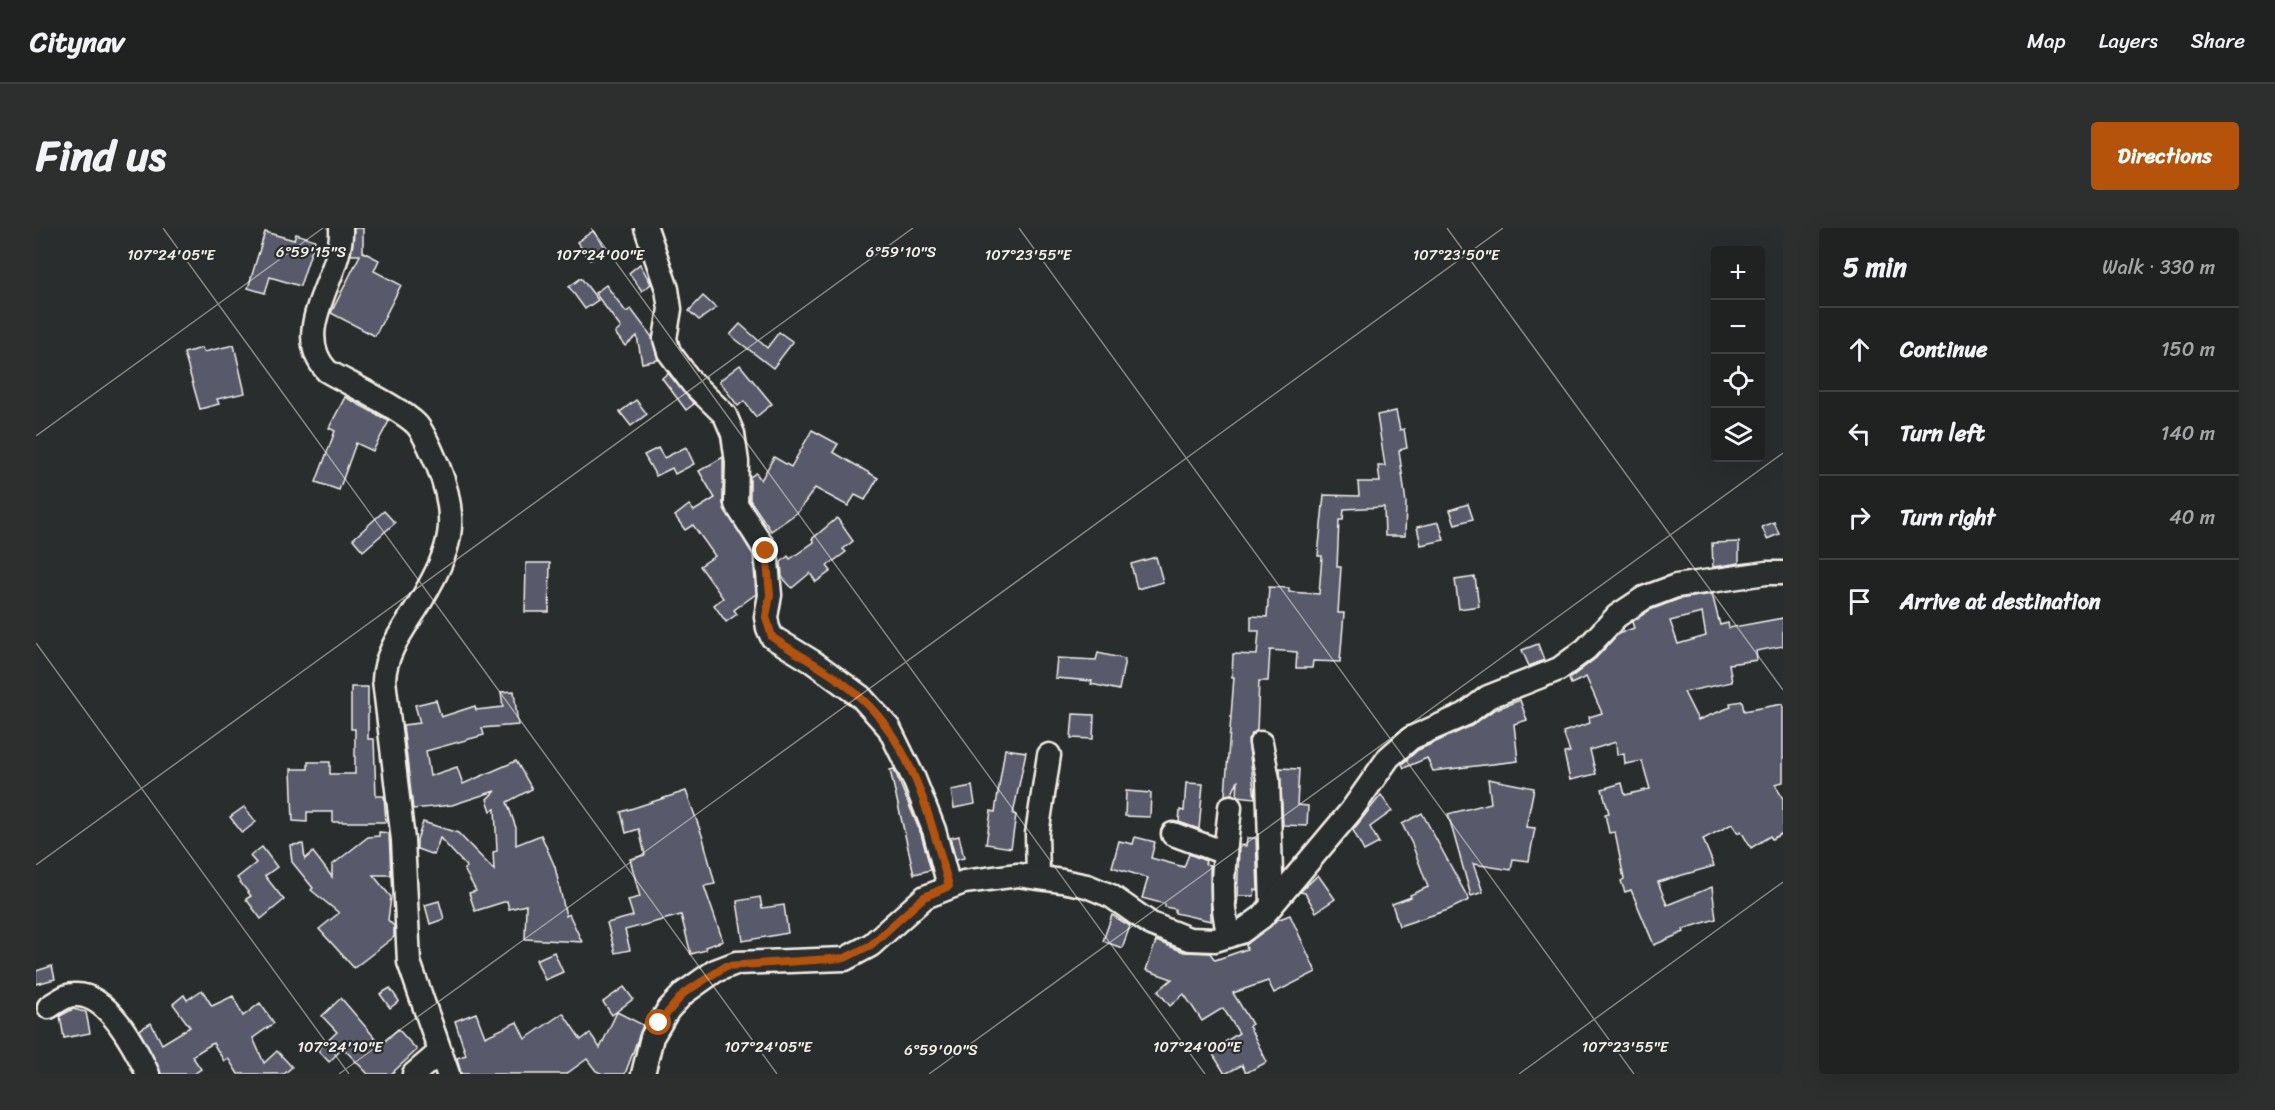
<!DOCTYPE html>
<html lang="en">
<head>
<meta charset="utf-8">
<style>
	body { margin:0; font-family:Sriracha,sans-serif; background:#2d2f2f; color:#f1f3f6 }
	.controls { position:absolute; right:18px; top:18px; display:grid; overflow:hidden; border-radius:6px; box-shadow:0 6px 24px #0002 }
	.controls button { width:54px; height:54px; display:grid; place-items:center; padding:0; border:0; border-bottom:2px solid #3d3f40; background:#202222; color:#f1f3f6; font:30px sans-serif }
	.stop { position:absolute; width:18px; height:18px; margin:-14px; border:4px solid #b45309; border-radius:50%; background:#fff }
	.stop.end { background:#b45309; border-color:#fff; box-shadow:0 2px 6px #0008 }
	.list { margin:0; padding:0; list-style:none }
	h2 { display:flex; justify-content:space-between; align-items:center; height:78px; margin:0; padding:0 24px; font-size:26px }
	h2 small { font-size:20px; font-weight:400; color:#a2a4a5 }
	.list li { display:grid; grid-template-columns:39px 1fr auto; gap:18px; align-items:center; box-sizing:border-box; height:84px; padding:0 24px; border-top:2px solid #3d3f40 }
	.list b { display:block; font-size:22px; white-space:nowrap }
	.list em { font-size:20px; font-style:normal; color:#a2a4a5 }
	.icon { flex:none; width:33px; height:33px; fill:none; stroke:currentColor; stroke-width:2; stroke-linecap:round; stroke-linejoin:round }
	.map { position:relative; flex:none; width:1747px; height:846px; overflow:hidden; border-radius:6px }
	header { display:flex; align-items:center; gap:36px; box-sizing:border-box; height:84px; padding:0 30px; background:#202222; border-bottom:2px solid #3d3f40 }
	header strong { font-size:28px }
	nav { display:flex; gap:33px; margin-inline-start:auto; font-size:21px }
	.intro { display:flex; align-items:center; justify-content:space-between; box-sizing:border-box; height:144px; padding:0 36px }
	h1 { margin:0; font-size:42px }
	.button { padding:15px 27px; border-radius:6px; background:#b45309; color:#fff; font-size:21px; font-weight:700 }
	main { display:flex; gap:36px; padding:0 36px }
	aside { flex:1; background:#202222; border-radius:6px; box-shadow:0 6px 24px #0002 }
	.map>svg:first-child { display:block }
	.building { fill:#595a6c; stroke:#f4f1e8; stroke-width:1.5; fill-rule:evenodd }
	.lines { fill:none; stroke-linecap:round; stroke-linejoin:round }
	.minor-casing { stroke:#f4f1e8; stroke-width:27 }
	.minor { stroke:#2a2d2e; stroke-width:22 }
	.route { stroke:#b45309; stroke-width:8 }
	.ticks { fill:none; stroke:#f4f1e8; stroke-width:1.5; stroke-opacity:0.45 }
	.ticks-label { font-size:15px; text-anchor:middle; fill:#f4f1e8; stroke:#2a2d2e; stroke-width:4.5; stroke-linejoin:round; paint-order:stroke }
</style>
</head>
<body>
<header>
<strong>Citynav</strong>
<nav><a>Map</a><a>Layers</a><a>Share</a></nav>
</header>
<div class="intro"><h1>Find us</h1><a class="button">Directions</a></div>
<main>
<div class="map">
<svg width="1747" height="846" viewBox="0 0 1747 846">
	<rect width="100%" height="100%" fill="#2a2d2e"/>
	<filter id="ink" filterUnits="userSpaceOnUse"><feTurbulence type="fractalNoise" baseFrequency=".0167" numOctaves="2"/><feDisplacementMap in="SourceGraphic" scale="12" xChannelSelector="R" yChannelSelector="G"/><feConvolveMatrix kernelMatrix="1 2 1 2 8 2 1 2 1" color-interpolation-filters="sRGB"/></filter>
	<g filter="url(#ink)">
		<g class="building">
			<polygon points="318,0 327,0 327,24 343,32 338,43 365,57 339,108 295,85 324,27 315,27"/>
			<polygon points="557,3 570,20 554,32 541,14"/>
			<polygon points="229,4 258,12 260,6 279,12 264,58 234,49 229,65 212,60"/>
			<polygon points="604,36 615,56 606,63 593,45"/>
			<polygon points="545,50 562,72 549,81 533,59"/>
			<polygon points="570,57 590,84 595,81 616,109 622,132 606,135 601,108 589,118 579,105 585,100 559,65"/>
			<polygon points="667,68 680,80 663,92 653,83"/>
			<polygon points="704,96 731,120 743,104 757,114 737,140 694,107"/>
			<polygon points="198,117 209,165 181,171 183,176 164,181 148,125 166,120 168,124"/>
			<polygon points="704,137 736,176 720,189 708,173 702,178 683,153"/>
			<polygon points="632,145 658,176 650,182 626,150"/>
			<polygon points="309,169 353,193 337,223 320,215 303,262 280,254 299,203 293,200"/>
			<polygon points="600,172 611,186 595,198 584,184"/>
			<polygon points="1360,183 1364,202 1368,201 1371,220 1363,222 1370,275 1369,308 1349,308 1348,279 1308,281 1307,292 1303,292 1301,339 1305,339 1302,385 1308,385 1304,434 1277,433 1276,440 1260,440 1261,424 1234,422 1232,453 1223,453 1221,502 1212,511 1219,570 1201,568 1202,552 1196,566 1189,567 1198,449 1196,449 1197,426 1221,427 1223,403 1215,403 1215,388 1231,389 1233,359 1253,360 1253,364 1283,366 1286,328 1282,328 1288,267 1323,268 1322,254 1344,254 1342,238 1349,238 1341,187"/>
			<polygon points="776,202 802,216 797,224 842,250 829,272 819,267 812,278 779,260 762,284 735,303 714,272 714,249 720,245 725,252 738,229 755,239"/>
			<polygon points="650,219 658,236 639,246 636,240 620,248 608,227 622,220 628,230"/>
			<polygon points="687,229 687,276 717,327 720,366 698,382 701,386 690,394 678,377 687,370 664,338 679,328 657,297 649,302 639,288 653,277 658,283 679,270 663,243"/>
			<polygon points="1432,276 1437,291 1419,296 1414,282"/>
			<polygon points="348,283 359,295 327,323 317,311"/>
			<polygon points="801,290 817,313 807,321 810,324 791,338 795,343 780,354 774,345 756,360 746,349 745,334 752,328 754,331 778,314 776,311"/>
			<polygon points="1403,294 1408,312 1385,317 1381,299"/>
			<polygon points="1738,294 1743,306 1731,311 1726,299"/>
			<polygon points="1703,314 1703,335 1677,339 1676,315"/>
			<polygon points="1120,329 1127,354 1101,361 1095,336"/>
			<polygon points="490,335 514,335 513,384 489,384"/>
			<polygon points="1439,349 1443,378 1423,381 1419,352"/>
			<path d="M 1676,366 L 1684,397 L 1692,395 L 1693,400 L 1747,390 L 1747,418 L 1720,423 L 1721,432 L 1693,436 L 1696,454 L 1648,464 L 1662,492 L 1695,479 L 1694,475 L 1706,473 L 1708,483 L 1747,476 L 1747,554 L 1739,556 L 1747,571 L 1747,605 L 1736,611 L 1734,608 L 1715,620 L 1705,603 L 1702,605 L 1696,596 L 1667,611 L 1678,638 L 1622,654 L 1631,677 L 1676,659 L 1680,691 L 1647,701 L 1648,704 L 1618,717 L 1595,662 L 1589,664 L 1585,653 L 1588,651 L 1579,604 L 1573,605 L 1569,586 L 1573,585 L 1566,561 L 1586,555 L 1589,567 L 1614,561 L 1606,533 L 1589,536 L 1588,526 L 1581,527 L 1580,514 L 1554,522 L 1560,546 L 1534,552 L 1528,525 L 1534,524 L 1527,504 L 1554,495 L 1553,489 L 1566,485 L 1550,449 L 1535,456 L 1533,451 L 1560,430 L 1582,406 L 1598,400 L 1596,394 L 1614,382 L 1643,371 ZM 1666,385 L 1670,408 L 1642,416 L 1634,393 Z"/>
			<polygon points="1502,416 1508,432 1493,438 1486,422"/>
			<polygon points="1062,425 1089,431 1083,462 1055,456 1056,453 1019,450 1021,430 1060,432"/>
			<polygon points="315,459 332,459 332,511 338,511 340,568 348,568 350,594 297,594 297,584 271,584 271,594 257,593 255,541 272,541 272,534 294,534 294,546 319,546 319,501 315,501"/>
			<polygon points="478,463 482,497 446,500 448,507 390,523 394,548 421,539 427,556 480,533 496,561 471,574 480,600 480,617 505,607 519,639 530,688 533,686 546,714 489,711 490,677 473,681 471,673 439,683 433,665 440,663 428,641 431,639 404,610 398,627 381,621 381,612 387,594 422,605 458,642 457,624 461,623 459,581 455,583 451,571 459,563 416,577 377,581 367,497 384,495 379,477 400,472 405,489 439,478 440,482 467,479 465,464"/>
			<polygon points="1484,472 1491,492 1478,496 1482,533 1397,543 1391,530 1368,540 1366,536 1382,522 1435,498 1458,482"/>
			<polygon points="1037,486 1058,487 1057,511 1035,510"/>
			<polygon points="969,521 990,524 977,586 980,587 975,620 950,616 955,583 959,584"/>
			<polygon points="1244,540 1263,541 1261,577 1272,578 1271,598 1247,597"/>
			<polygon points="858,541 885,606 895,642 878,646 854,542"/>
			<polygon points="1452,551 1498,560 1490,599 1499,600 1493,633 1477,631 1475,642 1437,636 1447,664 1435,668 1412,586 1455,575"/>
			<polygon points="1150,555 1167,556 1163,601 1143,594 1144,582 1148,583"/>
			<polygon points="936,558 939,576 918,580 915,562"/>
			<polygon points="650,563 667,610 679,656 668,658 687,713 669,719 670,722 655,726 645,687 589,702 594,722 579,725 571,695 597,688 592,672 604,669 594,631 609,627 603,601 590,605 585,584"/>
			<polygon points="1090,563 1115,565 1114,589 1089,588"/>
			<polygon points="1345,567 1356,583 1334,599 1343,615 1328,623 1317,602"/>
			<polygon points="208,579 220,594 206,605 194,589"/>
			<polygon points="1386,585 1433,672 1412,682 1363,698 1356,676 1375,669 1374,667 1392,659 1376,616 1366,596"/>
			<polygon points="343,604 353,605 355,647 337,647 355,669 352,692 358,698 358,709 318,740 283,701 303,685 275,662 277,660 256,634 254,617 267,616 269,631 277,624 296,649 296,637 332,609 343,608"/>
			<polygon points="923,608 928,630 920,632 914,610"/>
			<polygon points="1099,609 1119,614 1115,630 1148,639 1153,626 1170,633 1169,636 1174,637 1175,693 1139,685 1139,681 1129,679 1129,676 1106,670 1112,650 1076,639 1083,613 1097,616"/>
			<polygon points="1211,610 1220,610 1222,663 1219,662 1218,668 1202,668 1201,677 1203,617 1210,618"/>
			<polygon points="226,619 241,639 229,648 248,672 225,691 210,671 215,668 201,650 220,635 214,628"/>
			<polygon points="1282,647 1299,671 1280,684 1269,665 1264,664"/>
			<polygon points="724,669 726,680 748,677 752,705 707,713 701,673"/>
			<polygon points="403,673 408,691 394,696 389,677"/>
			<polygon points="1076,687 1094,698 1086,720 1067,713"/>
			<polygon points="1254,687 1280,744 1238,765 1232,753 1197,765 1216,796 1213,798 1231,834 1210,845 1206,837 1189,846 1175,823 1203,805 1187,780 1166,793 1148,766 1134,778 1122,763 1136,751 1110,742 1120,713 1148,724 1174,725 1179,732 1211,721 1210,717 1241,692"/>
			<polygon points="518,724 527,744 509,752 500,732"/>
			<polygon points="16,738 19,751 0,756 0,743"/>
			<polygon points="588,759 597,771 576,787 567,774"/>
			<polygon points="354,760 363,773 354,780 344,766"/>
			<polygon points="166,762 176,778 197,768 207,788 224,775 238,795 217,810 228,835 241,823 256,839 248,846 202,846 192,830 188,833 177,815 156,828 165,841 158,846 125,846 103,802 115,795 126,816 154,799 137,776 148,767 151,772"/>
			<polygon points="305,770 345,817 362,801 381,822 355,846 332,846 307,820 293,834 282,822 301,804 286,788"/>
			<polygon points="37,781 50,784 54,805 28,810 24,788"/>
			<polygon points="581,784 607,797 589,846 567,846 560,843 551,831 530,846 425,846 421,830 430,827 419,793 440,785 449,809 481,794 489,811 527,785 545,812 554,805 564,820"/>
		</g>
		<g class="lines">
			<g class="minor-casing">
				<g id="minor">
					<path d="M 305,0 C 308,47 252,101 291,143 C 313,156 365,180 381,197 C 390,208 396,225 402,238 C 424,293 415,321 386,371 C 371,397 349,422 348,452 L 367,612 L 373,734 L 412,846"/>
					<polyline points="610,0 631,61 634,81 629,111 633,124 656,155 689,187 697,206 701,234 700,276 730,323 734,367 730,389 732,400 736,409 777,434 825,469 853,500 878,551 898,602 913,658"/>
					<polyline points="1225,515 1232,551 1236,677"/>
					<polyline points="1137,606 1189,625"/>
					<polyline points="1002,649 1001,606 1013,527"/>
					<path d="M 1193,708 C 1181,665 1190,623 1194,579"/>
					<path d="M 13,779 C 21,774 29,767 38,767 C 72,764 100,821 112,846"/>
					<polyline points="378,846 404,824"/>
					<polyline points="607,846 616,809 632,782 648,765 679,743 700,735 809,731 835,717 889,669 928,654 982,647 1026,653 1051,658 1075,668 1115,696 1153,711 1179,712 1205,704 1226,689 1315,583 1353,529 1375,510 1430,486 1452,469 1523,441 1550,421 1581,388 1608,370 1640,358 1730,345 1747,345"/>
				</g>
			</g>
			<use href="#minor" class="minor"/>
		</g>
	</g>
	<g class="lines" filter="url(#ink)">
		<path class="route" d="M 623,795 L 648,765 L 690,738 L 809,730 L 835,717 L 888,669 L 913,658 C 896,595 877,518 827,472 C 800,446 766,430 736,409 L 730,389 L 734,367 L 730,323"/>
	</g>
	<path class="ticks" d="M 127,0 L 741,846M 555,0 L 1169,846M 983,0 L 1598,846M 1411,0 L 1747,462M 0,208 L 287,0M 0,415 L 313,846M 0,637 L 877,0M 303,846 L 1467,0M 893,846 L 1747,225M 1483,846 L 1747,654"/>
	<g class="ticks-label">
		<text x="275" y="29">6°59'15"S</text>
		<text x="865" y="29">6°59'10"S</text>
		<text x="135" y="32">107°24'05"E</text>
		<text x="564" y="32">107°24'00"E</text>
		<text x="992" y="32">107°23'55"E</text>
		<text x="1420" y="32">107°23'50"E</text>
		<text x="304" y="824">107°24'10"E</text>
		<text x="732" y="824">107°24'05"E</text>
		<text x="1161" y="824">107°24'00"E</text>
		<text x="1589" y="824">107°23'55"E</text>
		<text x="905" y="827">6°59'00"S</text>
	</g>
</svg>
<div class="controls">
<button>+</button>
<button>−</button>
<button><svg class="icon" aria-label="locate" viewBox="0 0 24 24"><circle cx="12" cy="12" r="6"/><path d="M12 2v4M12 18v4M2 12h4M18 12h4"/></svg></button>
<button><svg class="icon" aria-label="layers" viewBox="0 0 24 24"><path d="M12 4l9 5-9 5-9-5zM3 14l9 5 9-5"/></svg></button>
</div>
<div class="stop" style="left:623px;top:795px"></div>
<div class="stop end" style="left:730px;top:323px"></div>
</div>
<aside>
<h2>5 min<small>Walk · 330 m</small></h2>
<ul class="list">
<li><svg class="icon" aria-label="ahead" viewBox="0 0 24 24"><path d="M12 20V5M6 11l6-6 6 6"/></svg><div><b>Continue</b></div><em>150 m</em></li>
<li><svg class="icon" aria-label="left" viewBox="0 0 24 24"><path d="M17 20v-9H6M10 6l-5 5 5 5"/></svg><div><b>Turn left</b></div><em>140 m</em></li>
<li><svg class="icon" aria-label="right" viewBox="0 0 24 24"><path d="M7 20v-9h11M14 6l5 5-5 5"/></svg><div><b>Turn right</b></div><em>40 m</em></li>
<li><svg class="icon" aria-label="arrive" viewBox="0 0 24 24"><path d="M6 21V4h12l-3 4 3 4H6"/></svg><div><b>Arrive at destination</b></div></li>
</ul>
</aside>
</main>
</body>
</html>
